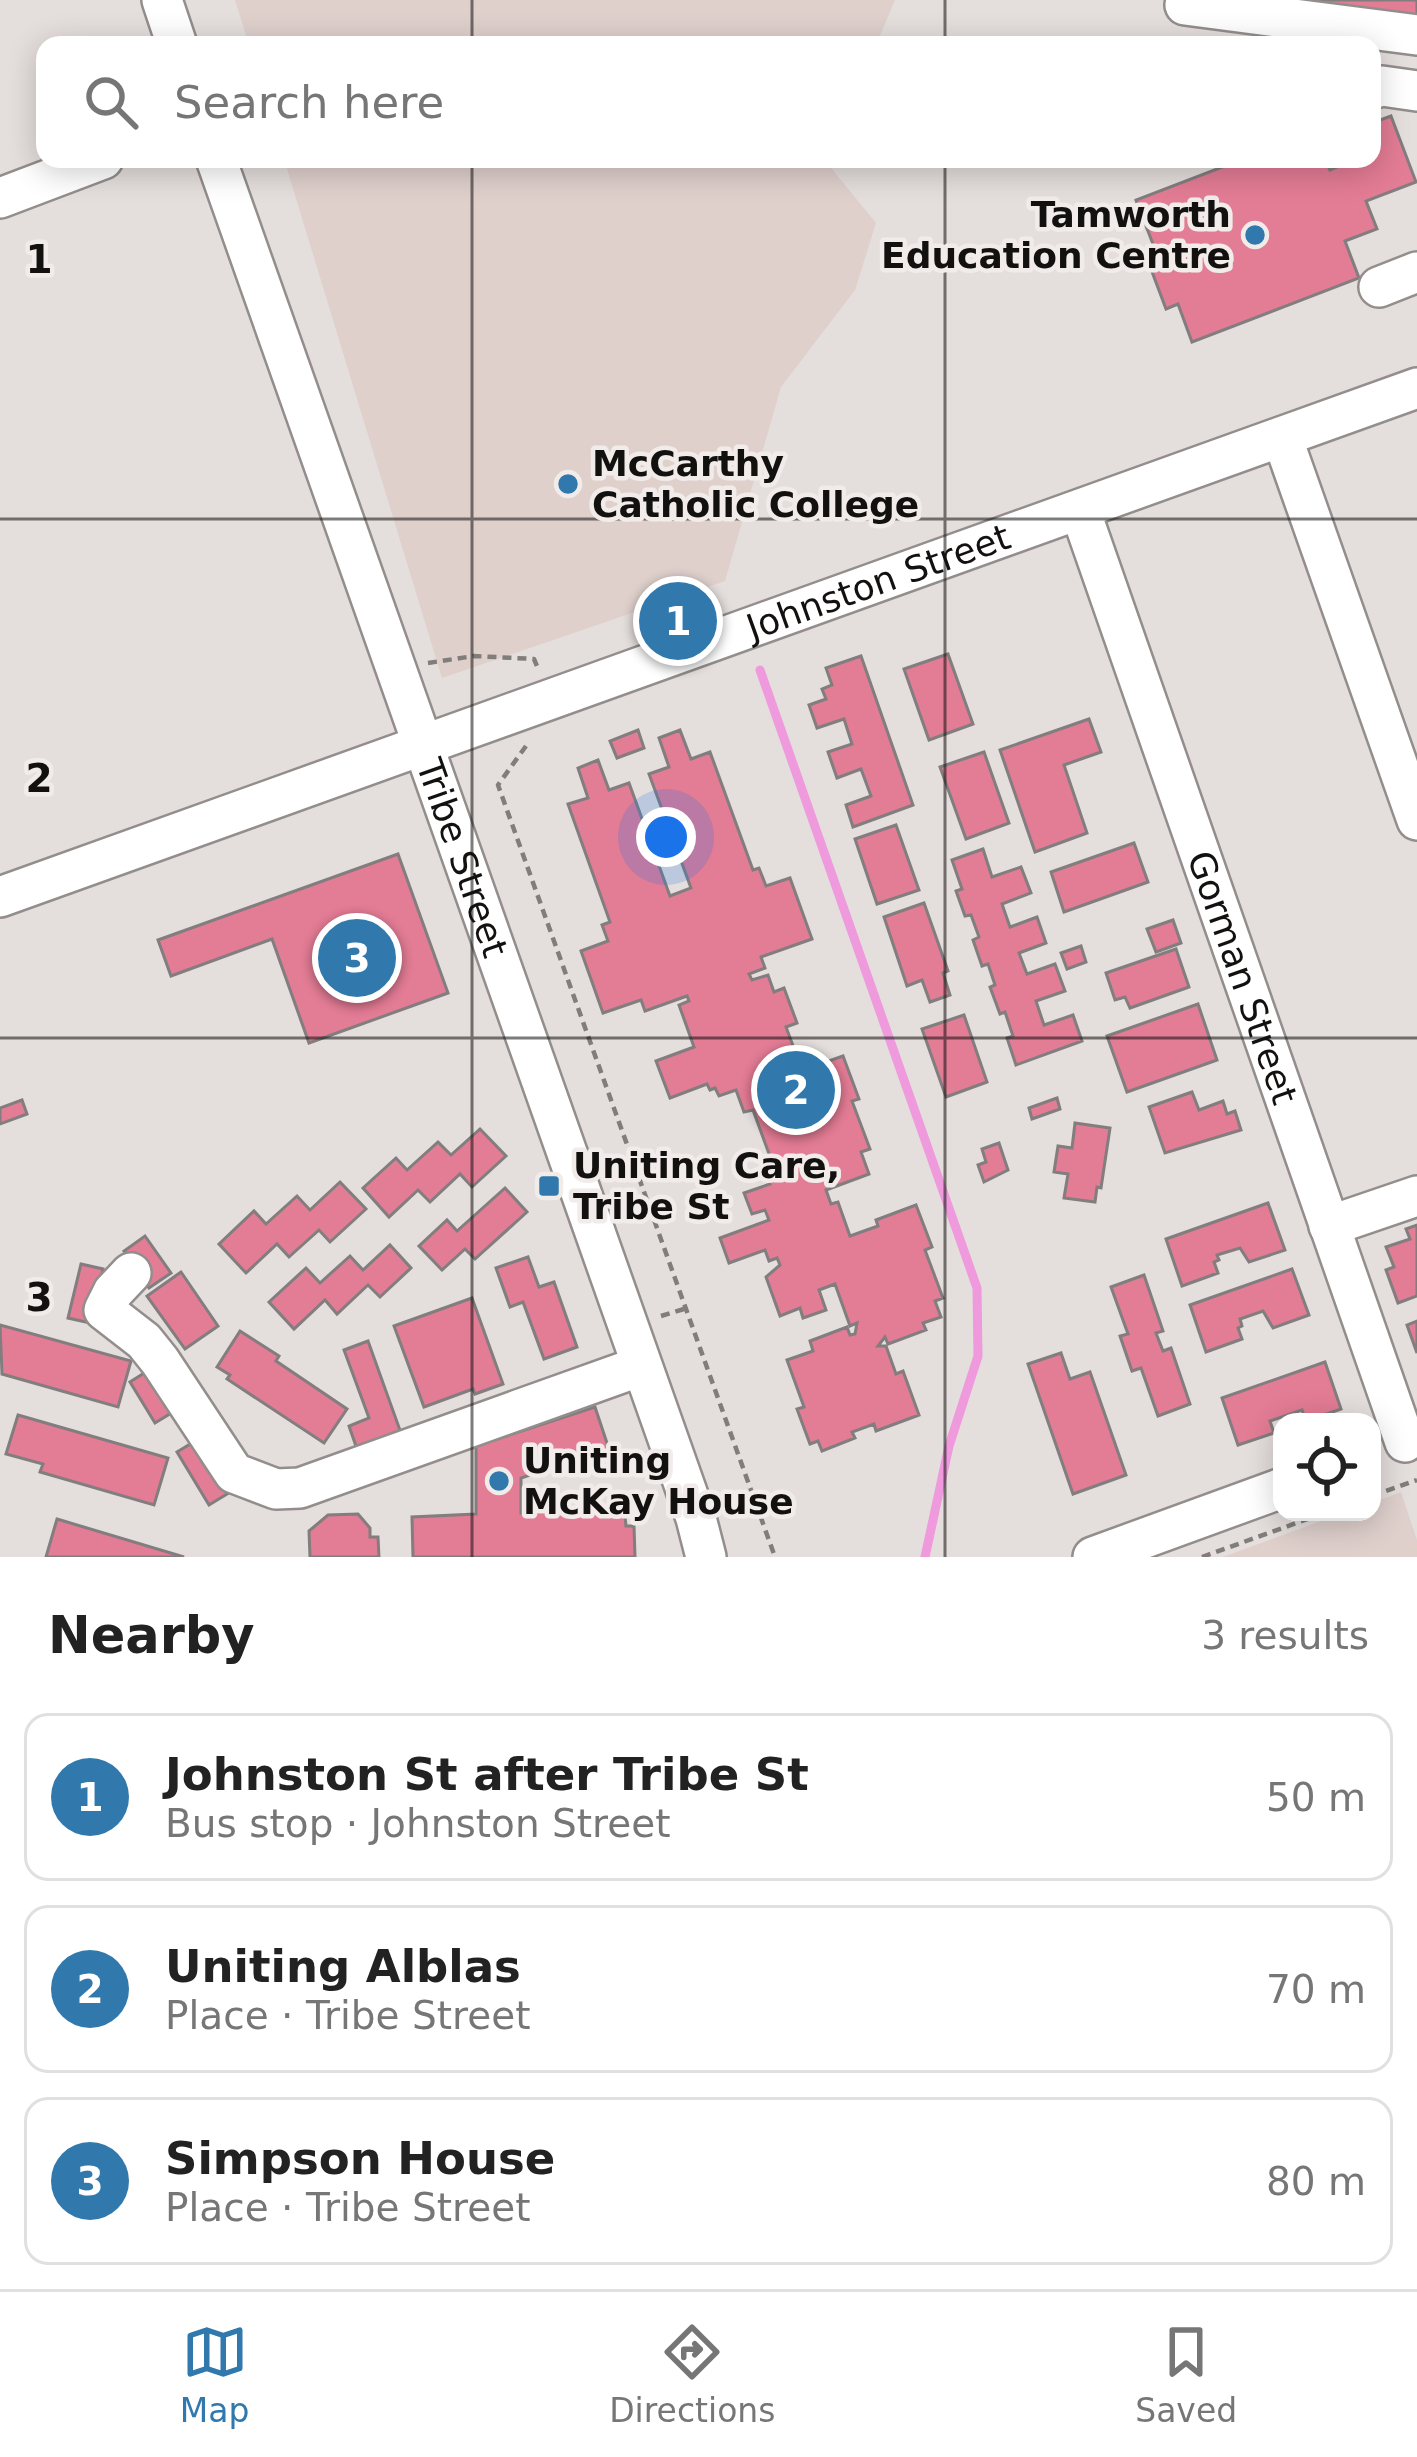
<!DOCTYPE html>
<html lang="en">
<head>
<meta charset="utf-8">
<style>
	body { margin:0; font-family:"DejaVu Sans",sans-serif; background:#f2f2f2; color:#222 }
	.controls { position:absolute; right:36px; bottom:36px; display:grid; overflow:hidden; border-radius:24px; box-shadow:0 6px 30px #0003 }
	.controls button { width:108px; height:108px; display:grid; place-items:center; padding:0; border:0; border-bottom:3px solid #e0e0e0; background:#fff; color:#222; font:60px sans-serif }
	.you { position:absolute; left:666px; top:837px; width:42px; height:42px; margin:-30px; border:9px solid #fff; border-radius:50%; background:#1a73e8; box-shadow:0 0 0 18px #1a73e833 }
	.badge { display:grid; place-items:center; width:78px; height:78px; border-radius:50%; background:#3179ad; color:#fff; font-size:39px; font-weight:700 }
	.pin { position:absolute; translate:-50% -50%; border:6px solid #fff; box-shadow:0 3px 12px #0006 }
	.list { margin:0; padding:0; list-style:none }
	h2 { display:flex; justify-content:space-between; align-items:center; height:156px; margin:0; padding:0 48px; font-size:51px }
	h2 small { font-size:39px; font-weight:400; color:#767676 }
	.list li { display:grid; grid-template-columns:78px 1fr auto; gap:36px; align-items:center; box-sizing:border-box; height:168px; margin:0 24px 24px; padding:0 24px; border:3px solid #e0e0e0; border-radius:24px }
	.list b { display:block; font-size:45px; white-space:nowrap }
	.list p { margin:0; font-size:39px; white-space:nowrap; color:#767676 }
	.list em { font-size:39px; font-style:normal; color:#767676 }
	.icon { flex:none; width:66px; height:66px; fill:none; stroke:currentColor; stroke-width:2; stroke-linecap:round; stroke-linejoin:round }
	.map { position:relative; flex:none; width:1417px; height:1557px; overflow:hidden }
	.search { position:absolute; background:#fff; box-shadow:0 6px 30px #0003; left:36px; right:36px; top:36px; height:132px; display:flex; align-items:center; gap:30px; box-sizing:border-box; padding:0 42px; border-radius:24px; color:#767676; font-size:45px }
	.sheet { height:732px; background:#fff }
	nav { display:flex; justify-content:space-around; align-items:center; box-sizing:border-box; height:168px; border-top:3px solid #e0e0e0; background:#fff; font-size:33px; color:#767676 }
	nav a { display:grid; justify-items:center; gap:6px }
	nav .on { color:#3179ad }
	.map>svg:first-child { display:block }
	.built { fill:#dfd0cc }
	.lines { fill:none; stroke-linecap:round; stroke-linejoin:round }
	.stream { stroke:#ee9adc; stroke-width:9 }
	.building { fill:#e37c95; stroke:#827d7e; stroke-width:3 }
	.minor-casing { stroke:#938e8c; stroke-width:44 }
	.path { stroke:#817d7b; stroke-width:4.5; stroke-dasharray:9 6; stroke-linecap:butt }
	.minor { stroke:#fff; stroke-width:39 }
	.grid { fill:none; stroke:#131110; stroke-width:3; stroke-opacity:0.55 }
	.poi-dot { fill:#3179ad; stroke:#f1ebe9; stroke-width:4.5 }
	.labels { text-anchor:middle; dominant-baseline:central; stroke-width:9; stroke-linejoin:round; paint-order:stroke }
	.poi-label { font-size:36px; font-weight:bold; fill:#131110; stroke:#f1ebe9; text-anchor:start }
	.street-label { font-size:36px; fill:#131110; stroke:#f1ebe9 }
	.grid-label { font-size:39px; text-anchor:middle; font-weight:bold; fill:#131110; stroke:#f1ebe9; stroke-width:9; stroke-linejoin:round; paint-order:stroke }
</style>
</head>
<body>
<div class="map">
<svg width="1417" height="1557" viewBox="0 0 1417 1557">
	<rect width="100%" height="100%" fill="#e4dedc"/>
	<g class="built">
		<polygon points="235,0 895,0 876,45 249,45"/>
		<polygon points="284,159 828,159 827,163 876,223 855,290 781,387 725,581 442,678"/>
		<polygon points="1401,1492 1417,1540 1417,1557 1223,1557 1346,1512 1372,1512 1372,1503"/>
	</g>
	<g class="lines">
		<polyline class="stream" points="760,670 977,1288 978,1356 949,1446 925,1557"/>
	</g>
	<g class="building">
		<polygon points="1261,0 1417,0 1417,25"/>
		<polygon points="1391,116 1416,182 1366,201 1377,229 1345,241 1359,278 1192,342 1178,304 1166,309 1148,261 1158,257 1136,200 1243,159 1325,159 1330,170 1337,167 1334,159 1372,159 1372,123"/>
		<polygon points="948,654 973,724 929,740 904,669"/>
		<polygon points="861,656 913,805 853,827 846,805 871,796 861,769 837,778 828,752 852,744 844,719 817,728 809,705 826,699 822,689 832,685 826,668"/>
		<polygon points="1089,719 1101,752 1064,765 1087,833 1035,852 1000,750"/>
		<polygon points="638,730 644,748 617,758 610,741"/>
		<polygon points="680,730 691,759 710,752 753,870 759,868 766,886 790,878 812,939 761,957 765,968 749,974 752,980 768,975 774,992 784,988 797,1023 786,1027 798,1059 767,1070 774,1089 804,1078 801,1071 843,1056 859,1099 852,1101 870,1149 861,1152 869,1174 826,1190 831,1204 838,1202 850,1236 878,1226 876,1220 916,1205 932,1247 925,1250 943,1298 935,1301 941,1317 923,1323 926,1330 888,1344 885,1337 878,1346 886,1346 896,1374 903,1371 919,1415 876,1431 874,1424 852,1432 855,1438 822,1451 818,1441 810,1444 797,1409 804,1407 787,1360 813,1351 810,1341 847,1327 850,1335 855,1334 857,1323 850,1326 835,1284 819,1290 826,1310 803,1318 800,1308 780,1316 766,1277 780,1265 777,1258 769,1261 765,1250 729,1263 720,1238 769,1220 765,1210 752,1214 744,1193 770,1184 767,1176 776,1173 753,1110 744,1112 736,1090 719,1096 715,1088 710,1090 707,1084 670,1098 656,1061 694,1047 679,1005 689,1001 687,996 645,1011 641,1000 603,1013 581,951 608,941 602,925 610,922 568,804 588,798 578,768 598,760 609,790 629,783 670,896 691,888 649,774 669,767 659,738"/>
		<polygon points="984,752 1009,823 966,839 940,767"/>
		<polygon points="896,825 919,890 877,904 855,839"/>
		<polygon points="1134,843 1148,882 1064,912 1051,872"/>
		<polygon points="983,849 992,877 1021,867 1031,893 1002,904 1010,927 1037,917 1046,943 1019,953 1027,974 1055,964 1065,991 1036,1001 1044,1025 1073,1015 1082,1041 1016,1065 1007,1038 1013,1036 1005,1012 1000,1014 990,987 995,985 988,964 982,966 973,940 979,937 971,915 965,916 956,891 962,889 952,860"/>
		<polygon points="398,854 448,993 309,1043 272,939 171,976 158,940"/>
		<polygon points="924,903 948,971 943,973 950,995 930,1002 922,980 907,986 884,917"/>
		<polygon points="1173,920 1181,943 1156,952 1147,929"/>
		<polygon points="1081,946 1086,962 1067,969 1061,953"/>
		<polygon points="1176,949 1189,987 1130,1008 1125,997 1115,1000 1106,973"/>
		<polygon points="1198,1004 1217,1060 1127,1092 1107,1036"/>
		<polygon points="964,1015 987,1082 946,1097 922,1029"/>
		<polygon points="1192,1092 1199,1110 1223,1101 1227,1114 1235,1111 1241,1130 1165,1153 1149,1107"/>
		<polygon points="1057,1098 1060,1109 1032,1119 1029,1108"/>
		<polygon points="22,1100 27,1114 0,1124 0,1108"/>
		<polygon points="1075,1123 1110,1128 1101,1188 1097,1187 1095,1202 1064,1198 1068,1174 1054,1172 1058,1146 1072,1148"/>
		<polygon points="480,1129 506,1156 472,1187 460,1174 430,1202 418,1190 389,1217 363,1188 396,1158 407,1170 438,1142 451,1155"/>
		<polygon points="999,1143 1008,1170 984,1182 978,1165 986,1162 982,1149"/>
		<polygon points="340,1182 366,1209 330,1242 319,1230 289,1257 277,1244 246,1273 219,1244 254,1211 266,1224 297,1196 310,1210"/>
		<polygon points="505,1188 527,1212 475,1259 465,1249 442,1270 419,1246 447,1220 457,1231"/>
		<polygon points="1268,1203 1285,1250 1249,1262 1240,1248 1217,1255 1219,1260 1214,1262 1218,1273 1182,1286 1166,1239"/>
		<polygon points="1417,1225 1417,1296 1398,1303 1386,1270 1394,1267 1386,1247 1410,1239 1406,1229"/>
		<polygon points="145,1236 171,1273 149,1288 124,1251"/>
		<polygon points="390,1245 411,1268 380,1297 368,1285 337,1314 325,1300 294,1329 269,1302 306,1268 320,1283 350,1256 363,1270"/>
		<polygon points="528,1257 539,1287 554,1282 577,1347 544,1359 523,1302 510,1307 496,1268"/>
		<polygon points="81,1264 103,1269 90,1323 68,1318"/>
		<polygon points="1292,1269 1309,1315 1273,1328 1263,1311 1240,1319 1242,1326 1238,1328 1242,1339 1206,1352 1190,1305"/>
		<polygon points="181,1272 218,1326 185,1349 147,1296"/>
		<polygon points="1144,1275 1163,1331 1156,1333 1163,1351 1171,1348 1190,1404 1158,1416 1141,1368 1132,1371 1120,1336 1128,1334 1111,1287"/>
		<polygon points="472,1298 503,1384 475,1394 473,1389 424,1407 394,1326"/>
		<polygon points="1417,1321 1417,1353 1407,1325"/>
		<polygon points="0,1325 131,1361 118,1407 2,1374"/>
		<polygon points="240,1331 279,1356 276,1361 347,1409 324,1443 227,1379 230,1375 217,1367"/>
		<polygon points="368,1341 401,1433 357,1449 349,1426 369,1418 344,1350"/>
		<polygon points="1061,1353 1070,1379 1090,1372 1126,1475 1073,1494 1028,1364"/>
		<polygon points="1325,1362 1341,1409 1306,1421 1302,1410 1270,1421 1274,1433 1238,1445 1222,1398"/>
		<polygon points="152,1368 178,1409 155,1423 130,1382"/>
		<polygon points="595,1407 609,1449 521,1478 521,1513 603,1510 603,1517 625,1516 626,1526 634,1526 635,1557 413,1557 412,1517 476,1514 476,1446"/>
		<polygon points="18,1415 168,1458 154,1505 40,1472 43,1464 6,1454"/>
		<polygon points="200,1438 232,1491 209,1505 177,1452"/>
		<polygon points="358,1514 370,1528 370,1537 378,1537 379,1557 310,1557 309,1531 328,1515"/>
		<polygon points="57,1519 184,1557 46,1557"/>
	</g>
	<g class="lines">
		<g class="minor-casing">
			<g id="minor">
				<polyline points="162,0 177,45"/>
				<polyline points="1185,5 1417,35"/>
				<polyline points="1372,89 1382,86 1417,91"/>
				<path id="s1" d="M 216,159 L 696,1518 L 706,1557"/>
				<polyline points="0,198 103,159"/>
				<polyline points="1379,287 1417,272"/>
				<polyline points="1282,437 1417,820"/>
				<path id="s2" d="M 1080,510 L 1405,1442"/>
				<path id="s3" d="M 0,897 L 1417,388"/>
				<polyline points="1329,1226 1417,1196"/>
				<polyline points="131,1273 113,1292 104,1310 144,1341 160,1361 234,1473 276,1489 300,1488 641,1366"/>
				<polyline points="1093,1557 1282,1488"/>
			</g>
		</g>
		<g class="path">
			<polyline points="428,663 474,656 534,659 537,666"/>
			<polyline points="526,746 498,785 775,1557"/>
			<polyline points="661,1316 684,1309"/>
			<polyline points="1372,1496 1417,1480"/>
			<polyline points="1202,1557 1327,1512"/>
		</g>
		<use href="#minor" class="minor"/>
	</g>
	<path class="grid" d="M 472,0 L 472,45M 945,0 L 945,45M 472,159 L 472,1557M 945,159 L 945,1557M 0,519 L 1417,519M 0,1038 L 1417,1038"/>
	<g class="poi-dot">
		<circle cx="1255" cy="235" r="12"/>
		<circle cx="568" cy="484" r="12"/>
		<rect x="537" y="1174" width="24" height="24" rx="6"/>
		<circle cx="499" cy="1481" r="12"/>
	</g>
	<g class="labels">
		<g class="poi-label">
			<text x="1231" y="214" text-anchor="end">Tamworth<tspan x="1231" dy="41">Education Centre</tspan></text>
			<text x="592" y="463">McCarthy<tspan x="592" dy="41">Catholic College</tspan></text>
			<text x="573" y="1165">Uniting Care,<tspan x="573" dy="41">Tribe St</tspan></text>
			<text x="523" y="1460">Uniting<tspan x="523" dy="41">McKay House</tspan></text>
		</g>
		<g class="street-label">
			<text stroke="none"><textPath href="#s3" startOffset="933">Johnston Street</textPath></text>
			<text stroke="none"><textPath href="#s1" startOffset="741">Tribe Street</textPath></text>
			<text stroke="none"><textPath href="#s2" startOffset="495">Gorman Street</textPath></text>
		</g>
	</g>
	<g class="grid-label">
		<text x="39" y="273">1</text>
		<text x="39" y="792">2</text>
		<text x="39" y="1311">3</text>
	</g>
</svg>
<div class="controls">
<button><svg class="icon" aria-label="locate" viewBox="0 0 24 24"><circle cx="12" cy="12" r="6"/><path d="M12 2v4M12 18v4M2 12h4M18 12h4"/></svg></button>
</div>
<div class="you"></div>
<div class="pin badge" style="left:678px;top:621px">1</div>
<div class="pin badge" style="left:796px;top:1090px">2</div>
<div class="pin badge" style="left:357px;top:958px">3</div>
<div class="search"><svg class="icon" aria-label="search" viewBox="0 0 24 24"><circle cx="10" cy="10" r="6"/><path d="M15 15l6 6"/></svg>Search here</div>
</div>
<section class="sheet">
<h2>Nearby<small>3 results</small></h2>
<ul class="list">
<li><span class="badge">1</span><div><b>Johnston St after Tribe St</b><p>Bus stop · Johnston Street</p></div><em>50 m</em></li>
<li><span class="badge">2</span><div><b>Uniting Alblas</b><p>Place · Tribe Street</p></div><em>70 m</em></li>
<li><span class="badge">3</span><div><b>Simpson House</b><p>Place · Tribe Street</p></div><em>80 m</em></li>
</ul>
</section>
<nav>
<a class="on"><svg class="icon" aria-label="map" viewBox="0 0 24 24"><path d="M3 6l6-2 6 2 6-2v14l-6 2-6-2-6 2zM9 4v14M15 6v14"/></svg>Map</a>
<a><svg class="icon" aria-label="directions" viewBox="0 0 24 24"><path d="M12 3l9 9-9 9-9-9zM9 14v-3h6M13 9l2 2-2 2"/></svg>Directions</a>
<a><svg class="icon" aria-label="saved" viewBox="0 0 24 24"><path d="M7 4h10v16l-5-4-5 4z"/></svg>Saved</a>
</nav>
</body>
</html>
